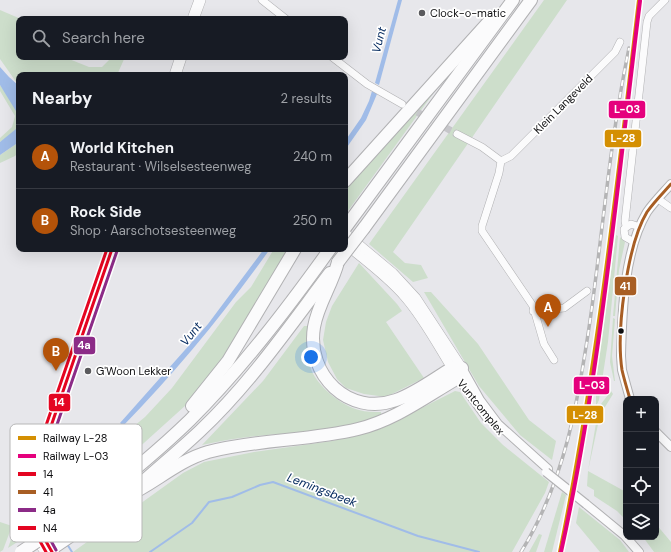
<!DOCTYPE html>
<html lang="en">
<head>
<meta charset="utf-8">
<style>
	body { margin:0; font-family:"DM Sans",sans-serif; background:#20242c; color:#f1f3f6 }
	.controls { position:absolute; right:12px; bottom:12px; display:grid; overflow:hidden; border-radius:8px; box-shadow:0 4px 16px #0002 }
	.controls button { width:36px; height:36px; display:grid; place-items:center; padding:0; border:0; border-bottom:1px solid #363941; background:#171b24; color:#f1f3f6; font:20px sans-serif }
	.you { position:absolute; left:311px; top:357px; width:14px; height:14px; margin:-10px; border:3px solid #fff; border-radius:50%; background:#1a73e8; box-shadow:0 0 0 6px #1a73e833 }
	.badge { display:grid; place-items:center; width:26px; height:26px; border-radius:50%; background:#b45309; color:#fff; font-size:13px; font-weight:700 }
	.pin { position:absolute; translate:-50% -33px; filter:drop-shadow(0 1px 2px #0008) }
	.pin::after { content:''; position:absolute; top:21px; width:14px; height:12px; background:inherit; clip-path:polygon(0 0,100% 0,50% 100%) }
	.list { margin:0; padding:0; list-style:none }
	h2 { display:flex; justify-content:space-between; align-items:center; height:52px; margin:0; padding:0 16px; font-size:17px }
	h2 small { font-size:13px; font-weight:400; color:#9ea1a6 }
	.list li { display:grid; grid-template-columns:26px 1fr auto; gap:12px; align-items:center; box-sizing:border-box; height:64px; padding:0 16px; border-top:1px solid #363941 }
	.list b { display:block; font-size:15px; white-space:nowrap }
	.list p { margin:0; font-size:13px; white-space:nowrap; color:#9ea1a6 }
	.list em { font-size:13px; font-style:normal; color:#9ea1a6 }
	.icon { flex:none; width:22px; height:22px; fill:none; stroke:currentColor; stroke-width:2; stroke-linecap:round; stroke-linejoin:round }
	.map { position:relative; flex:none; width:671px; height:552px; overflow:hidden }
	.search { position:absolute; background:#171b24; box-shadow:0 4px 16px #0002; left:16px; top:16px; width:332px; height:44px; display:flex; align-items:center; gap:10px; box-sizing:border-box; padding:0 14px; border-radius:8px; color:#9ea1a6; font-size:15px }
	.panel { position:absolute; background:#171b24; box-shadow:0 4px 16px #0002; left:16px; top:72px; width:332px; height:180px; border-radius:8px }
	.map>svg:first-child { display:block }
	.green { fill:#cddecb }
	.water { fill:#a0bce8 }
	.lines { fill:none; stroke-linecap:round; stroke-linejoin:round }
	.stream { stroke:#a0bce8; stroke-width:2 }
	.minor-tunnel { stroke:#c6c6ca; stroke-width:7; stroke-dasharray:7 3.5; stroke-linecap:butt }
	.minor-casing { stroke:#b1b1b3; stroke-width:8 }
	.tertiary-casing { stroke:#b1b1b3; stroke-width:10 }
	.secondary-casing { stroke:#b1b1b3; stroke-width:10 }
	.primary-casing { stroke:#b1b1b3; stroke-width:12 }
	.motorway-casing { stroke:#b1b1b3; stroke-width:14 }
	.minor { stroke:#fbfbfc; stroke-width:7 }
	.tertiary { stroke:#fbfbfc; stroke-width:8 }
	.secondary { stroke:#fbfbfc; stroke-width:9 }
	.primary { stroke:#fbfbfc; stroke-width:11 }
	.motorway { stroke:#fbfbfc; stroke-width:12 }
	.rail-casing { stroke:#b4b4b5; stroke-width:3.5 }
	.rail { stroke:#fff; stroke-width:2; stroke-dasharray:6; stroke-linecap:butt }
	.tertiary-bridge-casing { stroke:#b1b1b3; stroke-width:10; stroke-linecap:butt }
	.motorway-bridge-casing { stroke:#b1b1b3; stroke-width:14; stroke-linecap:butt }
	.tertiary-bridge { stroke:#fbfbfc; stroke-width:8 }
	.motorway-bridge { stroke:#fbfbfc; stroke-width:12 }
	.bus-1-casing { stroke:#fff; stroke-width:6 }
	.bus-2-casing { stroke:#fff; stroke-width:6 }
	.bus-3-casing { stroke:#fff; stroke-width:6 }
	.bus-4-casing { stroke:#fff; stroke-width:6 }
	.bus-1 { stroke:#e40521; stroke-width:3 }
	.bus-2 { stroke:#a85e24; stroke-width:3 }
	.bus-3 { stroke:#8c2b87; stroke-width:3 }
	.bus-4 { stroke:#e40521; stroke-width:3 }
	.rail-1-casing { stroke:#fff; stroke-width:7 }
	.rail-2-casing { stroke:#fff; stroke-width:7 }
	.rail-1 { stroke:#d48f02; stroke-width:4 }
	.rail-2 { stroke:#e5007d; stroke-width:4 }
	.poi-dot { fill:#5a5a5d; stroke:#fff; stroke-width:1.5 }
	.bus-dot { fill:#0e0e10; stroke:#fff; stroke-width:1.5 }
	.labels { text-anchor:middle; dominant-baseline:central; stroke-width:3.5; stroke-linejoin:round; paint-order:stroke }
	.poi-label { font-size:11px; fill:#0e0e10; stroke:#fff; text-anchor:start }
	.street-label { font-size:11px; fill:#0e0e10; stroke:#fff }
	.water-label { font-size:12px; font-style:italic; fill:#02285d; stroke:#fff }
	.key { fill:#fff; stroke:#b7b7b7; stroke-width:1 }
	.key-label { font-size:11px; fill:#0e0e10 }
	.line-badge { stroke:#fff; stroke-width:1.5 }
	.badge-label { font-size:11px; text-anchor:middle; font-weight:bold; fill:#fff }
</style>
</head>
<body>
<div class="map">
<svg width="671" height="552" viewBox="0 0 671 552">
	<rect width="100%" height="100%" fill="#e7e7eb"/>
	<g class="green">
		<polygon points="544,0 567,0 393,252 405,263 421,265 428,278 413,282 369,244"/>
		<polygon points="0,10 21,19 19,19 19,57 64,57 89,67 102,67 112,57 125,57 117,75 19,75 19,86 0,59"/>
		<polygon points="458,63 445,81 443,80 345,215 345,187"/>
		<path d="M 0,85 C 7,95 26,115 17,128 C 13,134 6,138 0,142 L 0,138 L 12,127 L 15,116 L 0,91 Z"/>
		<polygon points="19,142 19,152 15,156 0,163 0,155"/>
		<polygon points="616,235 618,236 608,342 599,400 596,406 596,395 594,395"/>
		<polygon points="620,237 625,242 619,270 615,316 613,316"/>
		<polygon points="274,249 288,249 227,352 186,405 83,498 63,510 59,508 59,490 64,484 145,417 172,388 236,302 251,287"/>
		<polygon points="359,263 397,304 402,311 386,322 424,378 386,397 364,394 346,388 337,379 328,362 323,340 326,322 332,306"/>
		<polygon points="424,292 431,292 478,344 529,420 556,441 552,460 520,435 479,386"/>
		<polygon points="613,318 615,319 612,356 615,381 614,381 610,362"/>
		<path d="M 304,326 L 307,326 C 307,340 307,355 311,369 C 317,386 342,406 359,410 C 366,412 374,412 381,412 L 381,414 C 363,430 283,433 257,436 C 238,438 220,441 202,445 L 263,381 Z"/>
		<polygon points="455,391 460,392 481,423 503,445 549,482 545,493 512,552 73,552 183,473 204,462 254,452 332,441 380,429"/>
		<polygon points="611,391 613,394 600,415 588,471 626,492 626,520 617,511 594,496 594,490 587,486 588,471 598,411 601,404"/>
		<polygon points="562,492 566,495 552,552 544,552"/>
		<polygon points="579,507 620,540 629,552 600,552 576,523"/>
		<polygon points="0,522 12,526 3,550 0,552"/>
		<polygon points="656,524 671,542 671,552 654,552 643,537 656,537"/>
		<polygon points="15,528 21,530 22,539 8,548"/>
		<polygon points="539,534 542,535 536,552 529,552"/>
	</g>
	<g class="water">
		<polygon points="398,0 402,0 379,85 375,83"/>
		<polygon points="0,67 9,77 19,86 19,116 0,85"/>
		<polygon points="372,91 377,94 366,120 345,150 345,141 361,118 369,101"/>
		<polygon points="19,123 19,142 0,155 0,142 16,129"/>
		<path d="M 264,249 L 270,249 C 225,312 177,371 123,426 L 120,423 L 208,324 Z"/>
	</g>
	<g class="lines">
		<g class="stream">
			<polyline points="67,544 72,552"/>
			<polyline points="150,552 192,523 209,502 232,497 260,485 273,482 418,536 479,552"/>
		</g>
		<polyline class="minor-tunnel" points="408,107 457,134"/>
		<g class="minor-casing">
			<g id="minor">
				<polyline points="262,0 286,19"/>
				<polyline points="332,57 367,84 402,104"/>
				<polyline points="457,134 482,147 501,161 499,173 482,226 482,231 533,306 544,344 554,360"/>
				<polyline points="501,161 511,156 615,52 620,42"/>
				<polyline points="658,199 671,208"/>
				<polyline points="626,226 625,221 647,22 649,16 665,0"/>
				<polyline points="634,242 625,237 624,229 631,224 640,227"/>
				<polyline points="533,311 564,308 587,291"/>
			</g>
		</g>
		<g class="tertiary-casing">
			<g id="tertiary">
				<polyline points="462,368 480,400 498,424 548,469"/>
				<polyline points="458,378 487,418"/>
				<path d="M 630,399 L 622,370 L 621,356 C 622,312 624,250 647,212 C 654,202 663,193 671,184"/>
				<polyline points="656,432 671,447"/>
				<polyline points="586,504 625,536 639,552"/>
			</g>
		</g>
		<g class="secondary-casing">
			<g id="secondary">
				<polyline points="345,233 393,273 416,298 462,368"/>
				<path d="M 345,244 C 366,261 388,277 405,297 C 425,320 439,348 455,373"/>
			</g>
		</g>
		<g class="primary-casing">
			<g id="primary">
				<polyline points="193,19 200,0"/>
				<polyline points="175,75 181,57"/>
				<path d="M 46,552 C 32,529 25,521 28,493 L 112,249"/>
			</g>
		</g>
		<g class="motorway-casing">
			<g id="motorway">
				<polyline points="345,181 494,16"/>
				<polyline points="345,228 513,0"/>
				<polyline points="364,228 531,0"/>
				<polyline points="192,406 228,361 295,249"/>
				<path d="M 146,479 C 164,463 183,447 200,431 C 250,384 289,327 330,273"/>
				<path d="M 125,497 C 154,484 177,461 208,452 C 257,439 309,441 358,429 C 395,420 425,397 458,378 L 462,368 L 452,368 C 434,379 416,393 396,400 C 349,417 306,375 314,327 C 318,304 332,285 338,262"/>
				<path d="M 81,512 C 119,483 156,453 190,420 C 242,368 287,309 330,249"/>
				<polyline points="91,522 130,493"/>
			</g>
		</g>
		<use href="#minor" class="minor"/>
		<use href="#tertiary" class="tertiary"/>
		<use href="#secondary" class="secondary"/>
		<use href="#primary" class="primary"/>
		<use href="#motorway" class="motorway"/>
		<g class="rail-casing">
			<path id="rail" d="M 521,552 C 565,481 578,402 590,321 C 603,230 610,139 629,48"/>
		</g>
		<use href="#rail" class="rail"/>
		<g class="tertiary-bridge-casing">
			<polyline id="tertiary-bridge" points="546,472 586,504"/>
		</g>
		<g class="motorway-bridge-casing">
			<g id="motorway-bridge">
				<polyline points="338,262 364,228"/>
				<polyline points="21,552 81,512"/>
				<polyline points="47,552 91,522"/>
			</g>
		</g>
		<use href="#tertiary-bridge" class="tertiary-bridge"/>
		<use href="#motorway-bridge" class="motorway-bridge"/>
		<g class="bus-1-casing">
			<polyline id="bus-1" points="52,552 35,522 29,516 28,493 112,249"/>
		</g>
		<g class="bus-2-casing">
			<path id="bus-2" d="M 630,399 C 627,389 624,379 622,370 C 616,331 627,245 647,212 C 654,202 663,193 671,184"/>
		</g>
		<g class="bus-3-casing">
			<polyline id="bus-3" points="56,550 39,519 34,514 33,494 117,251"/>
		</g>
		<g class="bus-4-casing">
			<polyline id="bus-4" points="46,552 31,525 24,518 23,492 107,249"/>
		</g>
		<use href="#bus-1" class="bus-1"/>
		<use href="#bus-2" class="bus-2"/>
		<use href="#bus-3" class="bus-3"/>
		<use href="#bus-4" class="bus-4"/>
		<g class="rail-1-casing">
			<path id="rail-1" d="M 560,552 C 597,370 617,184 639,0"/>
		</g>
		<g class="rail-2-casing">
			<path id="rail-2" d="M 561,552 C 601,371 617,184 640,1"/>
		</g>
		<use href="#rail-1" class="rail-1"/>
		<use href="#rail-2" class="rail-2"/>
	</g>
	<g class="poi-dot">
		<circle cx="422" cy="13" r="4"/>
		<circle cx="88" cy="371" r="4"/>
	</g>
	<circle class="bus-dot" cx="621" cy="331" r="3.5"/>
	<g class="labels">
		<g class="poi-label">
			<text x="430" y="13">Clock-o-matic</text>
			<text x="96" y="371">G'Woon Lekker</text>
		</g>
		<g class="street-label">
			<text transform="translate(563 104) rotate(-45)">Klein Langeveld</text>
			<text transform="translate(481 407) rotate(51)">Vuntcomplex</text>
		</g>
		<g class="water-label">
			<text transform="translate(379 40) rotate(-76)">Vunt</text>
			<text transform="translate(191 334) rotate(-52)">Vunt</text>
			<text transform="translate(322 490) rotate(21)">Lemingsbeek</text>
		</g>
	</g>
	<rect x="10" y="424" width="132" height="118" rx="6" class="key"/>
	<rect x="18" y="436" width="18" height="4" fill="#d48f02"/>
	<rect x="18" y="454" width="18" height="4" fill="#e5007d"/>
	<rect x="18" y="472" width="18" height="4" fill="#e40521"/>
	<rect x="18" y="490" width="18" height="4" fill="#a85e24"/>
	<rect x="18" y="508" width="18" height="4" fill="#8c2b87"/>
	<rect x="18" y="526" width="18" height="4" fill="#e40521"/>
	<g class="key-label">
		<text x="43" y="442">Railway L-28</text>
		<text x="43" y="460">Railway L-03</text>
		<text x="43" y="478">14</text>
		<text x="43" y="496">41</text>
		<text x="43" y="514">4a</text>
		<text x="43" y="532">N4</text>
	</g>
	<g class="line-badge">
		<rect x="608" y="100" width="38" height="19" rx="4" fill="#e5007d"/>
		<rect x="604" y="129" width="38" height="19" rx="4" fill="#d48f02"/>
		<rect x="614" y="276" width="23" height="20" rx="4" fill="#a85e24"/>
		<rect x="73" y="336" width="23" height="19" rx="4" fill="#8c2b87"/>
		<rect x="573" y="376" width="37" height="19" rx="4" fill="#e5007d"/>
		<rect x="48" y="393" width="23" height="19" rx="4" fill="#e40521"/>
		<rect x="566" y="405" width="38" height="19" rx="4" fill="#d48f02"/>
	</g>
	<g class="badge-label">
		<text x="627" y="113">L-03</text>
		<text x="623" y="142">L-28</text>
		<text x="625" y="290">41</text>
		<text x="84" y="349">4a</text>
		<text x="592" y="389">L-03</text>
		<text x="59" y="406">14</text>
		<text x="585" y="419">L-28</text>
	</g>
</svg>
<div class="controls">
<button>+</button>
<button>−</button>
<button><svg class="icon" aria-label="locate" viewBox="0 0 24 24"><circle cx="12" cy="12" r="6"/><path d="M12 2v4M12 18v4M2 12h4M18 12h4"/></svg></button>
<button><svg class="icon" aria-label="layers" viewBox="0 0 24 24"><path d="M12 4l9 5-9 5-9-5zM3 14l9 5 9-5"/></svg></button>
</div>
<div class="you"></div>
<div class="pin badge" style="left:548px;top:327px">A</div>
<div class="pin badge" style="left:56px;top:371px">B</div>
<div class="search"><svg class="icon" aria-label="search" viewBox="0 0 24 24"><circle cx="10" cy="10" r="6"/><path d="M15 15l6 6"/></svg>Search here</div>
<section class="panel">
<h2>Nearby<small>2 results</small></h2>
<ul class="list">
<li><span class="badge">A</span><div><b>World Kitchen</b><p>Restaurant · Wilselsesteenweg</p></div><em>240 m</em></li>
<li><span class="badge">B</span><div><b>Rock Side</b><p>Shop · Aarschotsesteenweg</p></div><em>250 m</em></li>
</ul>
</section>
</div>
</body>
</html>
